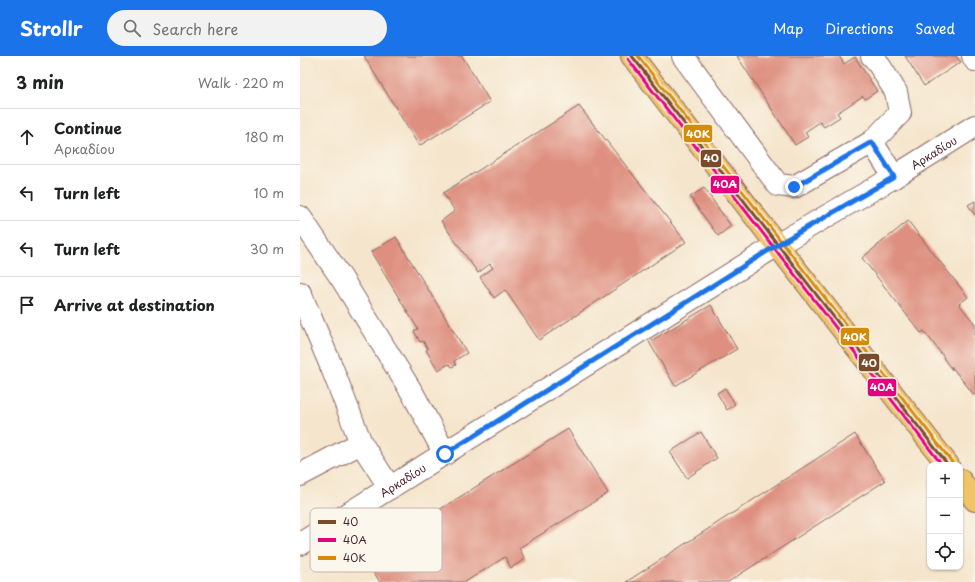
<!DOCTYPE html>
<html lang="en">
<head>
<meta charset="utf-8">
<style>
	body { margin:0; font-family:"Playpen Sans",sans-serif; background:#f2f2f2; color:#202124 }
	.controls { position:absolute; right:12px; bottom:12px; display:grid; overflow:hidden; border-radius:8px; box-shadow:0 1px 3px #0004 }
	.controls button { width:36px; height:36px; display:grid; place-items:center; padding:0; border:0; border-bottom:1px solid #e0e0e0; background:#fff; color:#202124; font:20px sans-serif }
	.stop { position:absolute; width:12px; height:12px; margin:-9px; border:3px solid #1a73e8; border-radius:50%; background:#fff }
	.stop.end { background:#1a73e8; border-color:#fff; box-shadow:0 1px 4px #0008 }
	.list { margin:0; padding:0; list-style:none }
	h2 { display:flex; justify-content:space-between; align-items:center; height:52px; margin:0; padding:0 16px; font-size:17px }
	h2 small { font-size:13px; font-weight:400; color:#757577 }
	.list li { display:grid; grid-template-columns:26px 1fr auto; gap:12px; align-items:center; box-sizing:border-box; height:56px; padding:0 16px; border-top:1px solid #e0e0e0 }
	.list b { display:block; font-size:15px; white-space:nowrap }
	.list p { margin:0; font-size:13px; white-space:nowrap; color:#757577 }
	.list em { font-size:13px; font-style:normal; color:#757577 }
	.icon { flex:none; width:22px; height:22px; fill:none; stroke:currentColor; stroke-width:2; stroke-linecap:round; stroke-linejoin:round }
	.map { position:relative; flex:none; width:675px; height:526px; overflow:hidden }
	header { display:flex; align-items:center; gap:24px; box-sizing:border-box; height:56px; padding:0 20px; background:#1a73e8; color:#fff }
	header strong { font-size:19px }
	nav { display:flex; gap:22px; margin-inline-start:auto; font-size:14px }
	.search { width:280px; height:36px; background:#f2f2f2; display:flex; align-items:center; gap:10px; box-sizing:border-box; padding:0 14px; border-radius:22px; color:#757577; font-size:15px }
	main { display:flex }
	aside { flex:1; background:#fff }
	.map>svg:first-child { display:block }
	.building { fill:#de8f7f }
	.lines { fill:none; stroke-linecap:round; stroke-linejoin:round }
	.minor-casing { stroke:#866463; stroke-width:24 }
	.major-casing { stroke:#866463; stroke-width:24 }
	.minor { stroke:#fff; stroke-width:22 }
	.major { stroke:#f0c469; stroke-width:22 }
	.bus-1-casing { stroke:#fbf7ec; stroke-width:6 }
	.bus-2-casing { stroke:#fbf7ec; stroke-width:6 }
	.bus-3-casing { stroke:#fbf7ec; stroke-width:6 }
	.bus-1 { stroke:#7a4b2a; stroke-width:3 }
	.bus-2 { stroke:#e5007d; stroke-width:3 }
	.bus-3 { stroke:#d48b09; stroke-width:3 }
	.route { stroke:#1a73e8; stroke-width:5 }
	.labels { text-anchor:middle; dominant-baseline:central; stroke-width:4; stroke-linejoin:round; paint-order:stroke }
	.street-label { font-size:11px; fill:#4a1f2b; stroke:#fbf7ec }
	.key { fill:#fbf7ec; stroke:#c6b6b2; stroke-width:1 }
	.key-label { font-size:11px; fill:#4a1f2b }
	.line-badge { stroke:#fbf7ec; stroke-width:1.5 }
	.badge-label { font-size:11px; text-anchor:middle; font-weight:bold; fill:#fff }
</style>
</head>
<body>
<header>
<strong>Strollr</strong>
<div class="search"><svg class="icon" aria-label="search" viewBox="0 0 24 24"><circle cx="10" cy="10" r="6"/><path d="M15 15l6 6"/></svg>Search here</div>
<nav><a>Map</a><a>Directions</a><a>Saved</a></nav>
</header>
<main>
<aside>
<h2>3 min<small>Walk · 220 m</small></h2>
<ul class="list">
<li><svg class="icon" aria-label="ahead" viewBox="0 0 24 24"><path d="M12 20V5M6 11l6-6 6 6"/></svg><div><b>Continue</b><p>Αρκαδίου</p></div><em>180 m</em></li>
<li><svg class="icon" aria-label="left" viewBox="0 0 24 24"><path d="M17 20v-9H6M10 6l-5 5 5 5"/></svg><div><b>Turn left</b></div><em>10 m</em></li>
<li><svg class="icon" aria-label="left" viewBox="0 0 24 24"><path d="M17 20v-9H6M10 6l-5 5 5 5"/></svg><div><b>Turn left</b></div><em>30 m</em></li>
<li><svg class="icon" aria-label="arrive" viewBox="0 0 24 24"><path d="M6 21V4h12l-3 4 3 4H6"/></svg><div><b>Arrive at destination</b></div></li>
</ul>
</aside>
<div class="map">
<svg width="675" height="526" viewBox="0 0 675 526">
	<rect width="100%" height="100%" fill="#fbf7ec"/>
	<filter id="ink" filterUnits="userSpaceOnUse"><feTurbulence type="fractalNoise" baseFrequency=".025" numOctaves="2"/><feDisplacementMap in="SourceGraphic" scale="8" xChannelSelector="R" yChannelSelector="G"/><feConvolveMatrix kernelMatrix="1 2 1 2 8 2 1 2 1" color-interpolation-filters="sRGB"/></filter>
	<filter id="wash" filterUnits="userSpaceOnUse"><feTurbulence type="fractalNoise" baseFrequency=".012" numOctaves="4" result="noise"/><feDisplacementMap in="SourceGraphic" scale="16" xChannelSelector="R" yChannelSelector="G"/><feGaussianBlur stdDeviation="0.9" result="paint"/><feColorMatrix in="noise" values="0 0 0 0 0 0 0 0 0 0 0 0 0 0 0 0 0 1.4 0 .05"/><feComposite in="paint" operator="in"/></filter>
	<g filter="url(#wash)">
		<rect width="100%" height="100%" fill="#f5e5cc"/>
		<g id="blocks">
			<g class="building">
				<polygon points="64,0 162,0 190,46 119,90"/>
				<polygon points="437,0 539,0 544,8 555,1 577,35 565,43 563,40 537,57 540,61 524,71 520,66 505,76 508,81 495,89"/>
				<polygon points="605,0 656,0 661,6 624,30"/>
				<polygon points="279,50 386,186 239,284 205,234 194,242 180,221 193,212 190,208 178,217 141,165 155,155 143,137"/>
				<polygon points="404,132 431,170 418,180 390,141"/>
				<polygon points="675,145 675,159 668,149"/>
				<polygon points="608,165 668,241 659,248 675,268 675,340 651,310 652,314 644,303 643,300 624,275 621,277 562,202"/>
				<polygon points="96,181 167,297 154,305 156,309 152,311 149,308 138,314 126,294 128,293 123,285 120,286 114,275 118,273 71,196"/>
				<polygon points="411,249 437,293 375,330 349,286"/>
				<polygon points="425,332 435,348 427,354 417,337"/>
				<polygon points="268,373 308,437 219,492 225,503 211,512 205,501 165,526 80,526 64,501"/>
				<polygon points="401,376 417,402 387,422 370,396"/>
				<polygon points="555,378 585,425 428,526 326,526"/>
			</g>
		</g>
	</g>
	<g filter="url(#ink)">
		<use href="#blocks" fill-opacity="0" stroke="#866463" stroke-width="1"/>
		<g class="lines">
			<g class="minor-casing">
				<g id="minor">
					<polyline points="383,0 478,129 494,131 572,86 600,57 596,36 576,4 572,0"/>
					<polyline points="673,0 675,4"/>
					<polyline points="572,86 594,121"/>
					<polyline points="0,161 42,223 113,338 145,398"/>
					<polyline points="0,237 32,312 61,387 90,432"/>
					<polyline points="0,419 61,387"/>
					<path id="s1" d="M 0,488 L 477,189 L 594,121 L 675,70"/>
				</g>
			</g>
			<g class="major-casing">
				<g id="major">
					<polyline points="332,0 477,189 648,409"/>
					<polyline points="660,424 675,444"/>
				</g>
			</g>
			<use href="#minor" class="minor"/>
			<use href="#major" class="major"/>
			<g class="bus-1-casing">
				<polyline id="bus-1" points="332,0 648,409"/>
			</g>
			<g class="bus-2-casing">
				<polyline id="bus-2" points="328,3 642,409"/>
			</g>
			<g class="bus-3-casing">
				<polyline id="bus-3" points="338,0 652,406"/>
			</g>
			<use href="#bus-1" class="bus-1"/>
			<use href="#bus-2" class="bus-2"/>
			<use href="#bus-3" class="bus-3"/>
		</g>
	</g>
	<g class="lines" filter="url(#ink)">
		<polyline class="route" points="145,398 477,189 594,121 572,86 494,131"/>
	</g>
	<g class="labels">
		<g class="street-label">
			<text stroke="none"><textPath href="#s1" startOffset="745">Αρκαδίου</textPath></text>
			<text stroke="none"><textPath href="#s1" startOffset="121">Αρκαδίου</textPath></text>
		</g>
	</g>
	<rect x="10" y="452" width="132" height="64" rx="6" class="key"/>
	<rect x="18" y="464" width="18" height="4" fill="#7a4b2a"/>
	<rect x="18" y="482" width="18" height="4" fill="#e5007d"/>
	<rect x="18" y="500" width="18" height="4" fill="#d48b09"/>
	<g class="key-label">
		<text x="43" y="470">40</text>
		<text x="43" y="488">40Α</text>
		<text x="43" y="506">40Κ</text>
	</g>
	<g class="line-badge">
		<rect x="383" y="68" width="30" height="19" rx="4" fill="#d48b09"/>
		<rect x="400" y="93" width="22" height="19" rx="4" fill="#7a4b2a"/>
		<rect x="410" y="119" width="30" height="19" rx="4" fill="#e5007d"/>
		<rect x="540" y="271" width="30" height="19" rx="4" fill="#d48b09"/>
		<rect x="558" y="297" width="22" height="19" rx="4" fill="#7a4b2a"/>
		<rect x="567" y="322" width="30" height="19" rx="4" fill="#e5007d"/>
	</g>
	<g class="badge-label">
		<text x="398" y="82">40Κ</text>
		<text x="411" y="106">40</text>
		<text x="425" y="132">40Α</text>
		<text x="555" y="285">40Κ</text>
		<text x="569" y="311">40</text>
		<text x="582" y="335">40Α</text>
	</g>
</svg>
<div class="controls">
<button>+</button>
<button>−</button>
<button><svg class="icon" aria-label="locate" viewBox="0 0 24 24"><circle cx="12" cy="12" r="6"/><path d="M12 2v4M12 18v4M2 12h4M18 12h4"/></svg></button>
</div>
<div class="stop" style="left:145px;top:398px"></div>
<div class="stop end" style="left:494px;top:131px"></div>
</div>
</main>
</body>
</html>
